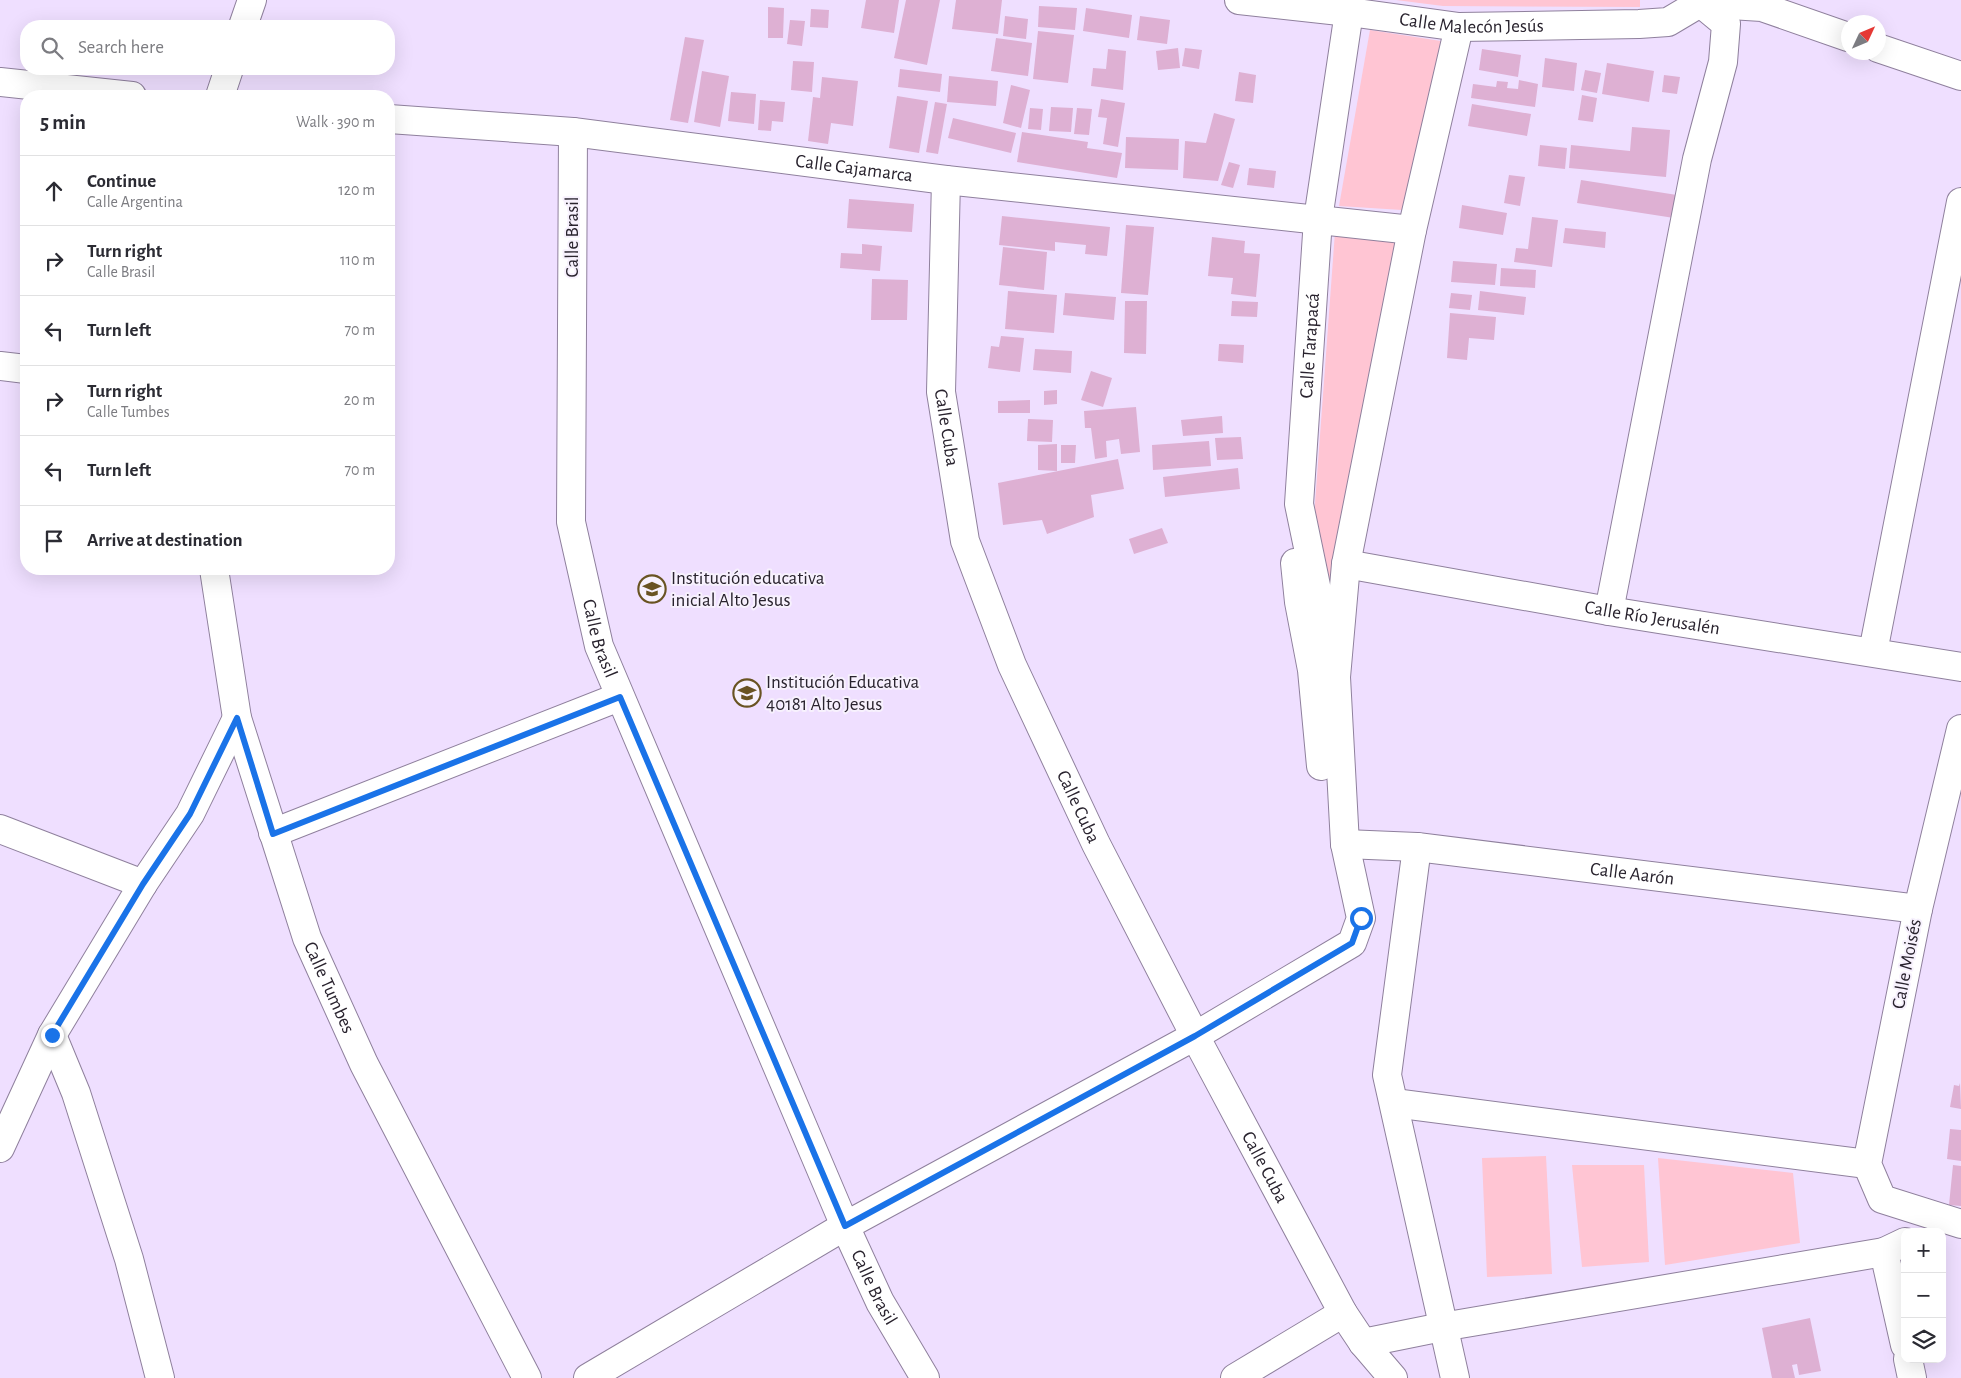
<!DOCTYPE html>
<html lang="en">
<head>
<meta charset="utf-8">
<style>
	body { margin:0; font-family:"Alegreya Sans",sans-serif; background:#f7f7f7; color:#2b2b33 }
	.controls { position:absolute; right:15px; bottom:15px; display:grid; overflow:hidden; border-radius:10px; box-shadow:0 5px 20px #0002 }
	.controls button { width:45px; height:45px; display:grid; place-items:center; padding:0; border:0; border-bottom:1px solid #e1e1e2; background:#fff; color:#2b2b33; font:25px sans-serif }
	.compass { position:absolute; left:1841px; top:15px; width:45px; height:45px; border-radius:50%; background:#fff; box-shadow:0 5px 20px #0002; rotate:46deg }
	.stop { position:absolute; width:15px; height:15px; margin:-11px; border:4px solid #1a73e8; border-radius:50%; background:#fff }
	.stop.end { background:#1a73e8; border-color:#fff; box-shadow:0 1px 5px #0008 }
	.list { margin:0; padding:0; list-style:none }
	h2 { display:flex; justify-content:space-between; align-items:center; height:65px; margin:0; padding:0 20px; font-size:21px }
	h2 small { font-size:16px; font-weight:400; color:#7c7c81 }
	.list li { display:grid; grid-template-columns:32px 1fr auto; gap:15px; align-items:center; box-sizing:border-box; height:70px; padding:0 20px; border-top:1px solid #e1e1e2 }
	.list b { display:block; font-size:19px; white-space:nowrap }
	.list p { margin:0; font-size:16px; white-space:nowrap; color:#7c7c81 }
	.list em { font-size:16px; font-style:normal; color:#7c7c81 }
	.icon { flex:none; width:28px; height:28px; fill:none; stroke:currentColor; stroke-width:2; stroke-linecap:round; stroke-linejoin:round }
	.map { position:relative; flex:none; width:1961px; height:1378px; overflow:hidden }
	.search { position:absolute; background:#fff; box-shadow:0 5px 20px #0002; left:20px; top:20px; width:375px; height:55px; display:flex; align-items:center; gap:12px; box-sizing:border-box; padding:0 18px; border-radius:20px; color:#7c7c81; font-size:19px }
	.panel { position:absolute; background:#fff; box-shadow:0 5px 20px #0002; left:20px; top:90px; width:375px; height:485px; border-radius:20px }
	.map>svg:first-child { display:block }
	.green { fill:#ffc5d3 }
	.building { fill:#deb0d3 }
	.lines { fill:none; stroke-linecap:round; stroke-linejoin:round }
	.minor-casing { stroke:#8f809d; stroke-width:30 }
	.minor { stroke:#fff; stroke-width:28 }
	.route { stroke:#1a73e8; stroke-width:6 }
	.labels { text-anchor:middle; dominant-baseline:central; stroke-width:4; stroke-linejoin:round; paint-order:stroke }
	.street-label { font-size:19px; fill:#29232e; stroke:#f7f1fd }
	.poi-label { font-size:19px; fill:#29232e; stroke:#f7f1fd; text-anchor:start }
</style>
</head>
<body>
<div class="map">
<svg width="1961" height="1378" viewBox="0 0 1961 1378">
	<rect width="100%" height="100%" fill="#efdfff"/>
	<g class="green">
		<polygon points="1396,0 1640,0 1640,7 1443,6"/>
		<polygon points="1370,30 1441,41 1402,210 1339,206"/>
		<polygon points="1335,232 1397,240 1327,603 1314,517"/>
		<polygon points="1546,1156 1552,1274 1487,1277 1482,1158"/>
		<polygon points="1658,1158 1793,1173 1800,1243 1665,1265"/>
		<polygon points="1572,1165 1644,1165 1649,1262 1582,1267"/>
	</g>
	<g class="building">
		<polygon points="866,0 899,0 894,33 861,28"/>
		<polygon points="906,0 940,0 927,65 894,58"/>
		<polygon points="956,0 1002,0 998,34 952,29"/>
		<polygon points="1039,6 1077,8 1075,30 1038,27"/>
		<polygon points="768,7 784,8 783,38 768,38"/>
		<polygon points="1086,8 1132,15 1129,38 1083,31"/>
		<polygon points="811,9 829,10 828,28 810,27"/>
		<polygon points="1005,16 1028,19 1026,39 1003,36"/>
		<polygon points="1140,16 1170,20 1167,44 1137,40"/>
		<polygon points="790,20 805,21 802,46 787,44"/>
		<polygon points="1038,31 1074,35 1068,83 1033,79"/>
		<polygon points="685,37 704,40 688,123 670,120"/>
		<polygon points="996,38 1032,43 1028,76 991,71"/>
		<polygon points="1178,48 1180,68 1158,70 1156,51"/>
		<polygon points="1185,48 1202,50 1199,69 1182,66"/>
		<polygon points="1108,49 1126,51 1123,90 1091,86 1093,68 1106,69"/>
		<polygon points="1482,49 1521,55 1518,77 1479,70"/>
		<polygon points="1545,58 1577,63 1574,91 1542,87"/>
		<polygon points="793,61 814,62 812,92 791,90"/>
		<polygon points="1607,63 1654,71 1649,102 1602,94"/>
		<polygon points="900,69 942,74 940,92 898,87"/>
		<polygon points="1585,70 1601,73 1597,93 1581,90"/>
		<polygon points="702,71 729,76 720,127 694,122"/>
		<polygon points="1239,72 1256,75 1253,103 1235,101"/>
		<polygon points="1664,75 1680,77 1677,94 1662,92"/>
		<polygon points="949,76 998,81 996,106 947,102"/>
		<polygon points="822,77 858,81 853,126 831,123 828,144 808,141 813,97 820,98"/>
		<polygon points="1519,80 1538,84 1535,107 1471,98 1473,84 1496,87 1497,81 1508,82 1507,88 1518,89"/>
		<polygon points="1011,85 1030,90 1021,128 1003,123"/>
		<polygon points="731,92 756,94 754,124 728,121"/>
		<polygon points="1582,95 1597,98 1593,122 1578,120"/>
		<polygon points="897,96 928,101 919,153 889,148"/>
		<polygon points="1101,99 1125,103 1118,147 1103,144 1107,118 1098,117"/>
		<polygon points="760,100 785,102 783,122 772,121 771,131 758,130"/>
		<polygon points="935,102 947,104 938,154 926,152"/>
		<polygon points="1472,104 1531,114 1527,136 1468,126"/>
		<polygon points="1051,107 1073,108 1071,132 1049,131"/>
		<polygon points="1030,108 1043,109 1041,130 1028,129"/>
		<polygon points="1077,108 1092,109 1089,135 1074,134"/>
		<polygon points="1214,113 1235,119 1218,181 1183,178 1185,141 1206,143"/>
		<polygon points="953,118 1016,133 1011,153 948,138"/>
		<polygon points="1632,127 1670,130 1666,177 1569,168 1571,145 1630,151"/>
		<polygon points="1022,132 1088,142 1087,148 1122,153 1117,178 1017,162"/>
		<polygon points="1126,137 1179,139 1178,170 1125,168"/>
		<polygon points="1540,145 1567,148 1565,169 1538,166"/>
		<polygon points="1229,162 1240,165 1233,188 1221,185"/>
		<polygon points="1249,168 1276,171 1274,188 1247,185"/>
		<polygon points="1509,175 1525,177 1520,206 1504,203"/>
		<polygon points="1581,180 1677,195 1674,218 1577,203"/>
		<polygon points="849,199 914,204 912,232 847,228"/>
		<polygon points="1462,205 1507,213 1503,235 1459,228"/>
		<polygon points="1002,216 1110,227 1107,256 1085,254 1086,245 1055,242 1055,251 999,245"/>
		<polygon points="1532,217 1558,220 1552,267 1514,262 1516,248 1528,249"/>
		<polygon points="1126,225 1154,227 1148,295 1121,293"/>
		<polygon points="1565,228 1606,232 1605,248 1563,243"/>
		<polygon points="1212,237 1245,241 1244,253 1260,254 1256,297 1231,294 1233,278 1208,276"/>
		<polygon points="862,244 882,246 880,271 840,268 841,253 862,254"/>
		<polygon points="1003,247 1047,252 1044,290 999,285"/>
		<polygon points="1453,261 1497,264 1495,285 1451,282"/>
		<polygon points="1501,268 1536,270 1535,288 1500,286"/>
		<polygon points="872,279 908,280 907,320 871,320"/>
		<polygon points="1008,291 1057,295 1054,333 1005,329"/>
		<polygon points="1480,291 1526,297 1524,315 1478,310"/>
		<polygon points="1065,293 1116,297 1114,320 1063,315"/>
		<polygon points="1451,293 1472,295 1470,310 1449,308"/>
		<polygon points="1125,301 1147,301 1146,354 1124,353"/>
		<polygon points="1232,301 1258,302 1257,317 1231,316"/>
		<polygon points="1450,313 1496,317 1494,340 1469,338 1467,360 1447,358"/>
		<polygon points="1001,336 1024,338 1020,372 988,368 991,346 999,347"/>
		<polygon points="1219,344 1244,345 1243,363 1218,361"/>
		<polygon points="1035,349 1072,351 1071,373 1033,370"/>
		<polygon points="1091,371 1112,378 1103,407 1081,400"/>
		<polygon points="1057,390 1057,404 1044,405 1044,391"/>
		<polygon points="1030,400 1030,413 998,413 998,401"/>
		<polygon points="1136,407 1140,452 1121,454 1119,439 1106,441 1107,457 1095,459 1091,428 1085,428 1084,411"/>
		<polygon points="1222,416 1223,433 1183,436 1181,420"/>
		<polygon points="1028,419 1053,420 1052,442 1027,441"/>
		<polygon points="1241,437 1243,459 1217,460 1215,438"/>
		<polygon points="1209,441 1211,466 1153,470 1152,445"/>
		<polygon points="1057,444 1057,471 1038,470 1038,445"/>
		<polygon points="1061,445 1076,445 1075,463 1061,463"/>
		<polygon points="1118,459 1124,489 1091,495 1094,517 1047,534 1042,520 1003,525 998,483"/>
		<polygon points="1238,468 1240,489 1165,497 1163,477"/>
		<polygon points="1162,528 1168,543 1134,554 1129,539"/>
		<polygon points="1960,1083 1961,1109 1950,1107 1954,1085 1959,1086"/>
		<polygon points="1950,1129 1961,1130 1961,1161 1947,1159"/>
		<polygon points="1953,1165 1961,1166 1961,1206 1949,1205"/>
		<polygon points="1810,1318 1821,1371 1799,1375 1797,1364 1792,1365 1795,1378 1772,1378 1762,1328"/>
	</g>
	<g class="lines">
		<g class="minor-casing">
			<g id="minor">
				<path id="s1" d="M 1239,0 L 1349,12 L 1459,27 L 1639,24 L 1668,22 L 1705,0"/>
				<polyline points="1699,3 1762,7 1848,37"/>
				<polyline points="243,26 252,0"/>
				<polyline points="1878,48 1961,76"/>
				<polyline points="0,82 132,96"/>
				<polyline points="220,96 229,69"/>
				<path id="s2" d="M 389,119 L 573,132 L 946,180 L 1412,230"/>
				<path id="s3" d="M 573,132 L 571,522 L 599,646 L 845,1226 L 880,1302 L 925,1378"/>
				<path id="s4" d="M 946,180 L 941,392 L 965,541 L 1012,665 L 1096,844 L 1195,1036 L 1343,1313 L 1363,1343 L 1393,1378"/>
				<polyline points="0,366 26,369"/>
				<polyline points="1295,563 1299,602 1312,670 1321,766"/>
				<path id="s5" d="M 1346,564 L 1609,611 L 1961,667"/>
				<path id="s6" d="M 214,569 L 237,718 L 307,938 L 364,1064 L 527,1378"/>
				<polyline points="1609,611 1697,159 1723,62 1726,24 1697,0"/>
				<polyline points="1873,652 1961,202"/>
				<path id="s7" d="M 1330,653 L 1299,504 L 1318,219 L 1349,12"/>
				<polyline points="1961,729 1918,909 1867,1164 1882,1199 1961,1224"/>
				<polyline points="0,829 143,884"/>
				<polyline points="273,833 619,697"/>
				<path id="s8" d="M 1345,844 L 1417,847 L 1918,909"/>
				<polyline points="1417,847 1387,1075 1455,1378"/>
				<polyline points="52,1035 76,1093 129,1259 160,1378"/>
				<polyline points="1394,1103 1867,1164"/>
				<polyline points="0,1148 52,1035 143,884 190,814 237,718"/>
				<polyline points="1884,1252 1905,1345"/>
				<polyline points="1363,1343 1442,1327 1884,1252 1905,1242"/>
				<polyline points="1908,1359 1912,1378"/>
				<polyline points="588,1378 845,1226 1195,1036 1352,943 1361,918 1345,844 1336,677 1346,564 1412,230 1459,27"/>
				<polyline points="1235,1378 1343,1313"/>
			</g>
		</g>
		<use href="#minor" class="minor"/>
	</g>
	<g class="lines">
		<polyline class="route" points="52,1035 143,884 190,814 237,718 273,834 620,697 845,1226 1195,1036 1352,943 1361,918"/>
	</g>
	<defs>
		<g id="school-ring" transform="scale(1.4375)"><circle r="9.5" fill="#f7f1fd" stroke="#695322" stroke-width="1.5"/><path d="M0-5L7-2L0 1L-7-2ZM-4 1L0 2.5L4 1V4Q0 6-4 4Z" fill="#695322"/></g>
	</defs>
	<g fill-rule="evenodd">
		<use href="#school-ring" x="652" y="589"/>
		<use href="#school-ring" x="747" y="693"/>
	</g>
	<g class="labels">
		<g class="street-label">
			<text stroke="none"><textPath href="#s1" startOffset="234">Calle Malecón Jesús</textPath></text>
			<text stroke="none"><textPath href="#s2" startOffset="468">Calle Cajamarca</textPath></text>
			<text transform="translate(572 237) rotate(-90)">Calle Brasil</text>
			<text stroke="none"><textPath href="#s7" startOffset="311">Calle Tarapacá</textPath></text>
			<text stroke="none"><textPath href="#s4" startOffset="248">Calle Cuba</textPath></text>
			<text stroke="none"><textPath href="#s5" startOffset="311">Calle Río Jerusalén</textPath></text>
			<text stroke="none"><textPath href="#s3" startOffset="510">Calle Brasil</textPath></text>
			<text stroke="none"><textPath href="#s4" startOffset="652">Calle Cuba</textPath></text>
			<text stroke="none"><textPath href="#s8" startOffset="289">Calle Aarón</textPath></text>
			<text transform="translate(1907 964) rotate(-79)">Calle Moisés</text>
			<text stroke="none"><textPath href="#s6" startOffset="436">Calle Tumbes</textPath></text>
			<text stroke="none"><textPath href="#s4" startOffset="1058">Calle Cuba</textPath></text>
			<text stroke="none"><textPath href="#s3" startOffset="1215">Calle Brasil</textPath></text>
		</g>
		<g class="poi-label">
			<text x="671" y="578">Institución educativa<tspan x="671" dy="22">inicial Alto Jesus</tspan></text>
			<text x="766" y="682">Institución Educativa<tspan x="766" dy="22">40181 Alto Jesus</tspan></text>
		</g>
	</g>
</svg>
<div class="controls">
<button>+</button>
<button>−</button>
<button><svg class="icon" aria-label="layers" viewBox="0 0 24 24"><path d="M12 4l9 5-9 5-9-5zM3 14l9 5 9-5"/></svg></button>
</div>
<svg class="compass" viewBox="-18 -18 36 36"><path d="M0-13l5 13h-10z" fill="#e53935"/><path d="M0 13l5-13h-10z" fill="#7c7c81"/></svg>
<div class="stop" style="left:1361px;top:918px"></div>
<div class="stop end" style="left:52px;top:1035px"></div>
<div class="search"><svg class="icon" aria-label="search" viewBox="0 0 24 24"><circle cx="10" cy="10" r="6"/><path d="M15 15l6 6"/></svg>Search here</div>
<section class="panel">
<h2>5 min<small>Walk · 390 m</small></h2>
<ul class="list">
<li><svg class="icon" aria-label="ahead" viewBox="0 0 24 24"><path d="M12 20V5M6 11l6-6 6 6"/></svg><div><b>Continue</b><p>Calle Argentina</p></div><em>120 m</em></li>
<li><svg class="icon" aria-label="right" viewBox="0 0 24 24"><path d="M7 20v-9h11M14 6l5 5-5 5"/></svg><div><b>Turn right</b><p>Calle Brasil</p></div><em>110 m</em></li>
<li><svg class="icon" aria-label="left" viewBox="0 0 24 24"><path d="M17 20v-9H6M10 6l-5 5 5 5"/></svg><div><b>Turn left</b></div><em>70 m</em></li>
<li><svg class="icon" aria-label="right" viewBox="0 0 24 24"><path d="M7 20v-9h11M14 6l5 5-5 5"/></svg><div><b>Turn right</b><p>Calle Tumbes</p></div><em>20 m</em></li>
<li><svg class="icon" aria-label="left" viewBox="0 0 24 24"><path d="M17 20v-9H6M10 6l-5 5 5 5"/></svg><div><b>Turn left</b></div><em>70 m</em></li>
<li><svg class="icon" aria-label="arrive" viewBox="0 0 24 24"><path d="M6 21V4h12l-3 4 3 4H6"/></svg><div><b>Arrive at destination</b></div></li>
</ul>
</section>
</div>
</body>
</html>
